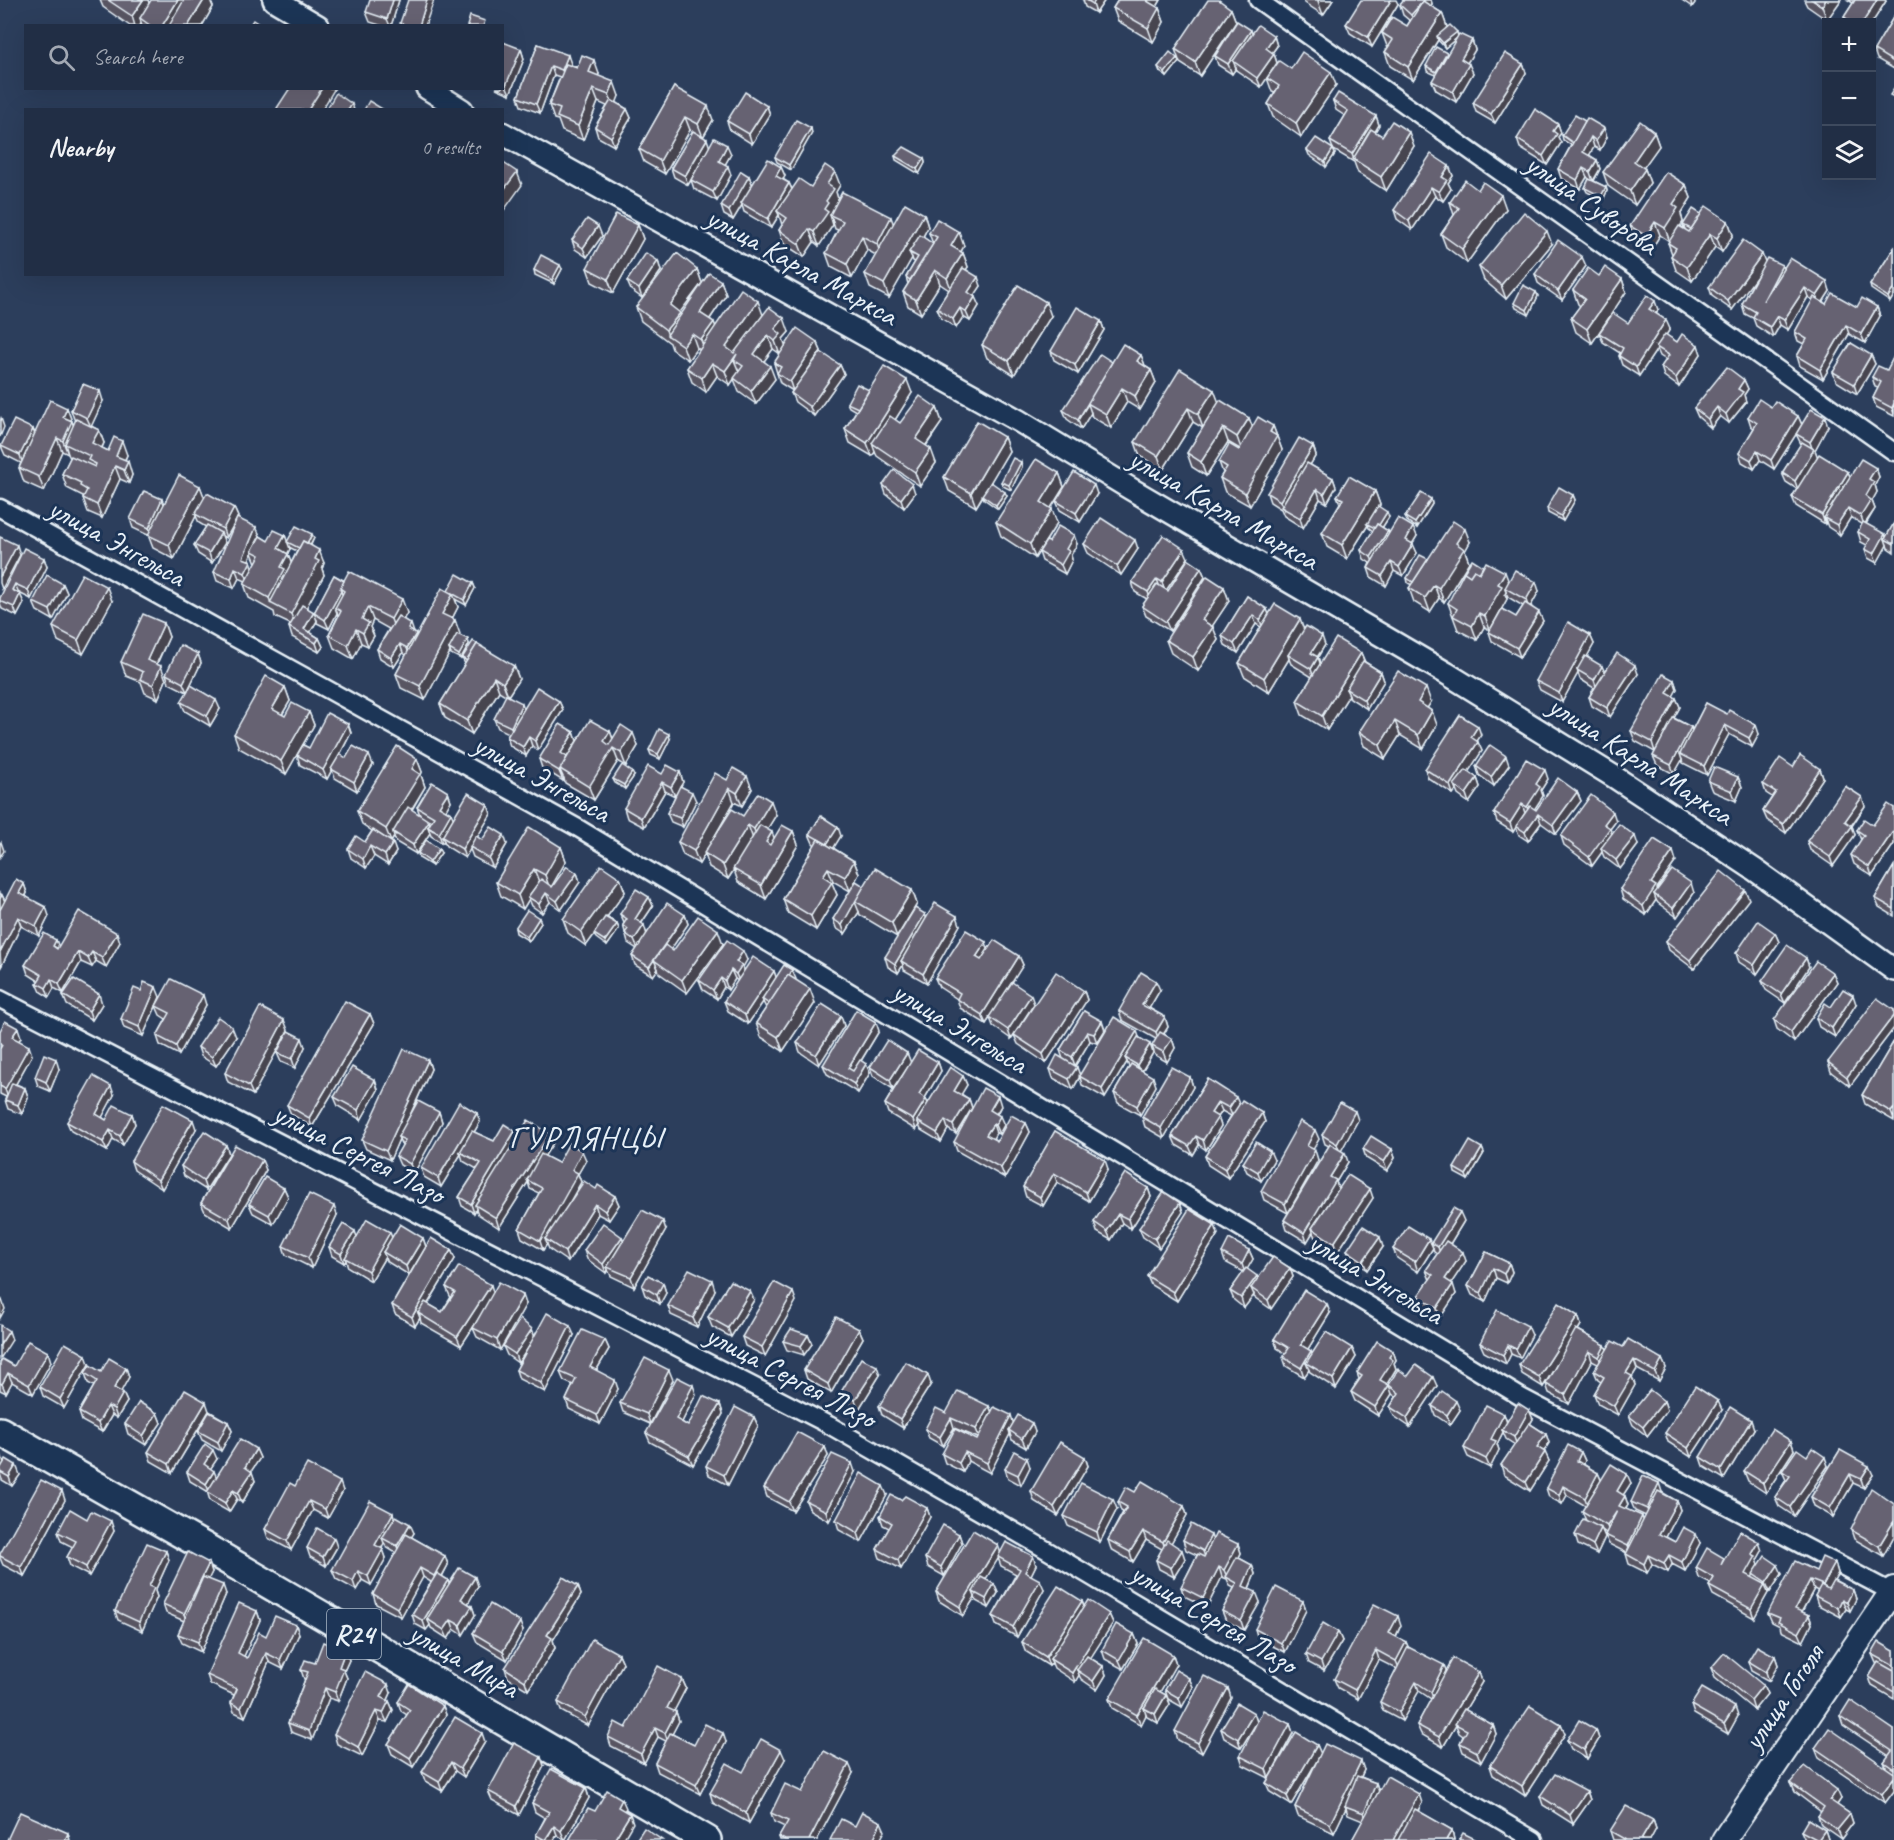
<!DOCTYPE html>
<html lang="en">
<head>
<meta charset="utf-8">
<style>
	body { margin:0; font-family:Caveat,sans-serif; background:#2d3a50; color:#f1f3f6 }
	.controls { position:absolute; right:18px; top:18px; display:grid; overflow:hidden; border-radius:0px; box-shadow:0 6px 24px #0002 }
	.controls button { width:54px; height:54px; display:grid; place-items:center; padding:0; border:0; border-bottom:2px solid #3e4a5e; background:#212e45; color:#f1f3f6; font:30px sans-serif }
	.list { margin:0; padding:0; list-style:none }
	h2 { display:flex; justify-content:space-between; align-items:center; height:78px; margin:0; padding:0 24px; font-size:26px }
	h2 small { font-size:20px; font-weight:400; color:#a2a8b3 }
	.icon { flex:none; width:33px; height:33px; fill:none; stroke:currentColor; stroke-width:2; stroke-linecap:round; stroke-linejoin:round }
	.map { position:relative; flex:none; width:1894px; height:1840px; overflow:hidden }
	.search { position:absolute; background:#212e45; box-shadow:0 6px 24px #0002; left:24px; top:24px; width:480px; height:66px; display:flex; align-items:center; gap:15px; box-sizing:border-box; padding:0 21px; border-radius:0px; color:#a2a8b3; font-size:22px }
	.panel { position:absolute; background:#212e45; box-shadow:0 6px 24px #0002; left:24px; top:108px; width:480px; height:168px; border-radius:0px }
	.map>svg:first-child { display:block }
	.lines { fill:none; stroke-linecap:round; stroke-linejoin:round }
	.minor-casing { stroke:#e8f1f8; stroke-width:21 }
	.tertiary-casing { stroke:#e8f1f8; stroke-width:26 }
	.secondary-casing { stroke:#e8f1f8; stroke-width:28 }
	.primary-casing { stroke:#e8f1f8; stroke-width:32 }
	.minor { stroke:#1d3557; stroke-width:16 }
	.tertiary { stroke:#1d3557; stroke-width:21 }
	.secondary { stroke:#1d3557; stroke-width:24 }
	.primary { stroke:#1d3557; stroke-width:27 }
	.wall { fill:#585462; stroke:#e8f1f8; stroke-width:1.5; fill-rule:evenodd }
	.shaded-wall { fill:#474550; stroke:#e8f1f8; stroke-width:1.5 }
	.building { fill:#666272; stroke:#e8f1f8; stroke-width:1.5 }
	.labels { text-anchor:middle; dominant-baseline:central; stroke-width:6; stroke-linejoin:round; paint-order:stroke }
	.shield { fill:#1d3557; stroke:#abb9c8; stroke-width:1.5 }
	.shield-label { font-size:28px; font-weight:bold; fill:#e8f1f8 }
	.street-label { font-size:30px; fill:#e8f1f8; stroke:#1d3557 }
	.neighbourhood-label { font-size:32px; letter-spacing:1.5px; fill:#e8f1f8; stroke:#1d3557 }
</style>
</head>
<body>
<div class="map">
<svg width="1894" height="1840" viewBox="0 0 1894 1840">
	<rect width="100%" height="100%" fill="#2c3e5c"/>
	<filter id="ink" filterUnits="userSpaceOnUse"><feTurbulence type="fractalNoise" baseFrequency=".0167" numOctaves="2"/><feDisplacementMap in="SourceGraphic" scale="12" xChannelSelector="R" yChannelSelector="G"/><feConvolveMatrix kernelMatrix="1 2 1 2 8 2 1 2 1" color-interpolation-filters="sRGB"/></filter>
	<g filter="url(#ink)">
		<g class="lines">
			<g class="minor-casing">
				<g id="minor">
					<polyline points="1258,0 1894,452"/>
					<polyline points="0,508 578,828 1521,1397 1891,1592"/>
					<polyline points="0,999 829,1425 1033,1542 1534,1840"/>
				</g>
			</g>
			<g class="tertiary-casing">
				<g id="tertiary">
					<polyline points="274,0 318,26"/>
					<polyline points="427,88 462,110"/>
					<polyline points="502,133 1019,421 1131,489 1446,673 1613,776 1755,870 1894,970"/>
				</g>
			</g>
			<g class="secondary-casing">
				<polyline id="secondary" points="1724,1840 1894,1589"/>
			</g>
			<g class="primary-casing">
				<polyline id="primary" points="0,1431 203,1546 707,1840"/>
			</g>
			<use href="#minor" class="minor"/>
			<use href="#tertiary" class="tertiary"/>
			<use href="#secondary" class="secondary"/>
			<use href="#primary" class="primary"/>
		</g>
		<g class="wall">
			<polygon points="100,0 148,0 149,4 210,0 213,7 202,26 142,26 141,23 140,26 130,26 103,7"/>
			<polygon points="399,0 391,26 383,26 370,22 366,12"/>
			<polygon points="1083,0 1105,0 1096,13 1085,7"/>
			<polygon points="1118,0 1161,0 1157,7 1159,8 1164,22 1153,42 1118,21 1113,8"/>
			<polygon points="1304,0 1333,0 1323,15 1305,3"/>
			<polygon points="1402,0 1431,0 1432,4 1430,6 1442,13 1447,27 1445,30 1458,36 1472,40 1475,50 1467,63 1473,73 1456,102 1436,90 1432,81 1436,75 1427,71 1426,66 1448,54 1457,38 1445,48 1438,40 1413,80 1390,66 1385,52 1388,47 1387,46 1382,33 1407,26 1410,21 1403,15 1400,5 1404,1"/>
			<polygon points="1682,0 1697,0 1692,7"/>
			<polygon points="1804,0 1841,0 1827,20 1807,6"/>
			<polygon points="1848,0 1885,0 1886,1 1872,23 1845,22 1844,17 1853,3"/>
			<polygon points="1398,4 1372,47 1350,33 1346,24"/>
			<polygon points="1231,9 1236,22 1200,76 1180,63 1175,49"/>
			<polygon points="1894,16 1894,69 1877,59 1874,50"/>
			<polygon points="1252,33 1274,36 1277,46 1272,53 1274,54 1277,63 1261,87 1236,70 1236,68 1232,74 1218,65 1215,56"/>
			<polygon points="502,43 521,49 524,59 510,94 496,88 502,88"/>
			<polygon points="538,44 571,64 571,65 599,74 598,76 619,96 616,102 627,109 631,118 614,146 598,137 595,127 607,106 598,102 583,140 562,131 558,120 554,119 549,105 560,77 554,75 540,113 521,106 518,97"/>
			<polygon points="1177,58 1179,62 1167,77 1160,72 1158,67"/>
			<polygon points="1523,64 1526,73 1495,123 1476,112 1473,103"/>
			<polygon points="1291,69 1336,85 1301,137 1273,117 1268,104 1275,93 1272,92 1267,78"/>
			<polygon points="674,87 713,120 703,137 709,146 731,154 725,165 731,175 717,201 694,189 691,180 688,185 674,177 671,168 693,132 690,130 665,174 644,162 639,149"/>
			<polygon points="1333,101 1376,116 1379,125 1375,132 1382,136 1414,146 1386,191 1358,173 1354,162 1334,150 1335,154 1326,167 1309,155 1307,150 1333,149 1330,141 1345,116 1336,110"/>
			<polygon points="767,106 770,115 752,144 730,130 727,121"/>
			<polygon points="1558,124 1561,133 1558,137 1561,143 1547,165 1520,148 1517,139"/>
			<polygon points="1654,132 1659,146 1643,168 1645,169 1650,183 1635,205 1608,186 1603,172"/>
			<polygon points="812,133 791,170 777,162 775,157"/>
			<polygon points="1562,135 1607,137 1600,150 1594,147 1589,155 1597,160 1600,169 1594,181 1606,187 1607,191 1603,200 1587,192 1585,188 1589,179 1587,177 1580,189 1561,178 1558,169 1571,145 1563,140"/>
			<polygon points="895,156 924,158 925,163 919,174 896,160"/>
			<polygon points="1449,166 1453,176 1448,183 1451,189 1443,201 1435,196 1412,230 1397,219 1394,210"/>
			<polygon points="781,167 785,176 783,179 789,183 792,189 811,187 840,185 836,192 838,200 894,223 924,214 928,227 923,237 933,244 929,233 959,232 964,246 961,252 963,253 968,267 966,269 981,286 974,296 979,306 970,321 963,317 956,328 941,318 937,308 949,290 940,284 921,314 908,306 903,292 908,284 906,277 915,262 913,261 912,258 889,298 870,288 865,274 876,255 867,250 852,278 831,267 826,253 838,230 835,229 832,219 831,220 833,225 819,246 814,242 804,257 784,244 779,230 782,225 779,215 771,228 744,212 742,205 733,220 724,215 721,206 749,176 752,184"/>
			<polygon points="1686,185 1691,198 1681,214 1683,222 1680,226 1685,229 1683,225 1701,214 1728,221 1733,235 1722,252 1715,247 1692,281 1676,270 1671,256 1672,254 1668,243 1669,241 1660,235 1651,250 1635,239 1630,226"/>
			<polygon points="1450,202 1506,209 1467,263 1446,247 1441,234 1454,215"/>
			<polygon points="638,225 643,239 613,293 592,282 587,268"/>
			<polygon points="602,236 587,257 575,249 572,240"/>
			<polygon points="1552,244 1506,299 1484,280 1479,267"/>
			<polygon points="1894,248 1894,295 1890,302 1871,289 1870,285"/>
			<polygon points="658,261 661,271 642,298 631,290 627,281"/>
			<polygon points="1765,262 1830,291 1823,302 1826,304 1857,307 1877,307 1880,316 1865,343 1849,334 1823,379 1800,366 1797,356 1804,344 1798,341 1795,332 1813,300 1808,297 1788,330 1780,325 1773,337 1756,326 1753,318 1745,314 1742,304 1759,272 1732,310 1712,296 1709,287"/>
			<polygon points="1586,266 1562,300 1538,283 1535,274"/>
			<polygon points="562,269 554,284 535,275 534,270"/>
			<polygon points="697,269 702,283 679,312 681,315 721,281 726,295 710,319 716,327 763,314 789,332 783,339 785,346 817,342 821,351 800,381 840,365 844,374 814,416 795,402 791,393 793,391 780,383 774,363 780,354 773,349 764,361 775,379 756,404 739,392 734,379 730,385 717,376 706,392 692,382 687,368 700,350 697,348 688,360 672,349 670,343 641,321 636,307"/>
			<polygon points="1599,276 1622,279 1626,292 1592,343 1576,332 1571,318 1580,306 1578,304 1573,290"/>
			<polygon points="1536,292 1538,296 1529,315 1516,308 1514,303"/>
			<polygon points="1658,310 1656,313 1670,329 1666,335 1677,342 1701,354 1679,387 1664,376 1661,367 1666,360 1660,356 1657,349 1639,376 1622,365 1619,356 1620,353 1603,342 1599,333 1628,323"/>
			<polygon points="1051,316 1014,375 987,358 982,345"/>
			<polygon points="1101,321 1104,330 1078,374 1054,360 1051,351"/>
			<polygon points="1141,355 1145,366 1151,370 1156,383 1140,410 1127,402 1111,428 1092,417 1091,413 1081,429 1067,419 1063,410 1112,362"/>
			<polygon points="1871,355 1875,364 1857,394 1836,381 1833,372"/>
			<polygon points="1894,356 1894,416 1876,407 1873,398 1878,388 1875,387 1872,377 1887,370"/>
			<polygon points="1744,380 1748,389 1744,395 1746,402 1729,423 1720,416 1711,428 1698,417 1694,408"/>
			<polygon points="869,390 912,393 895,420 900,423 937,408 942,422 926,446 936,463 920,486 877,456 875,452 872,456 850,443 845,429 856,411 849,407 847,403"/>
			<polygon points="1214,390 1218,403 1249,418 1252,427 1273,426 1282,450 1250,506 1225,492 1220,478 1223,473 1219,462 1240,449 1228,442 1206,476 1192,467 1187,453 1203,428 1193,422 1163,470 1140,456 1135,442"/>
			<polygon points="103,401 91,426 99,430 104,443 102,448 108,451 127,455 125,460 132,475 129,483 120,479 102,518 88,512 83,498 83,496 67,488 62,474 70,458 68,454 62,451 44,491 24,482 19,468 21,463 5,455 1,446 33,429 35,434 67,408 73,425 76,420 74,419 71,410"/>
			<polygon points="1798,416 1802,425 1774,469 1760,460 1754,469 1742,462 1739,453 1754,428 1751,426 1748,417"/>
			<polygon points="1828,426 1815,450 1817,457 1848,472 1850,477 1876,468 1879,477 1875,485 1877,492 1872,501 1875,509 1866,524 1886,537 1894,523 1894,552 1888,548 1887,545 1877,563 1868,558 1865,549 1867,545 1861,542 1858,532 1862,524 1851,517 1840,535 1828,527 1826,522 1825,524 1796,506 1792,497 1797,489 1786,482 1782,473 1801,444 1796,434"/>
			<polygon points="1004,437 1009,451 988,486 1007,496 998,509 984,499 983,496 976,507 949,491 944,477"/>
			<polygon points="1313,446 1316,455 1310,465 1333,478 1336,487 1327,503 1320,499 1303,528 1284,516 1281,509 1270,502 1267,493"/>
			<polygon points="1021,462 1022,467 1011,490 1003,486 1001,482"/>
			<polygon points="1059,473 1064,487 1051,508 1057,523 1046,541 1049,542 1077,544 1071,555 1072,560 1065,574 1042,561 1039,552 1043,545 1035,558 1001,536 996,522"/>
			<polygon points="883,485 915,493 904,508 886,494"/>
			<polygon points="200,486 204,498 234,508 238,517 226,538 222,536 225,543 212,563 198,554 194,545 206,527 199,523 196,516 174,559 153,548 148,535 133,528 130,519"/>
			<polygon points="1375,491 1380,505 1379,507 1389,517 1382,528 1388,531 1388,534 1417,536 1412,544 1417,553 1403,576 1394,571 1386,586 1371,577 1368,568 1370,563 1364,559 1361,550 1373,531 1369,528 1368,525 1347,559 1327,547 1322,533 1340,503 1337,496"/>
			<polygon points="1097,494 1080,522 1060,510 1056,501"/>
			<polygon points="1573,495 1575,500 1563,521 1548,513 1547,508"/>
			<polygon points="1431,499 1432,504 1417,528 1407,521 1405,517"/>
			<path d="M 256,527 L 260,536 L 268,541 L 285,535 L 287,542 L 314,538 L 311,545 L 324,563 L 322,569 L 324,575 L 306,608 L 314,613 L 334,575 L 407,613 L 403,619 L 417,636 L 448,591 L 473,583 L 475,588 L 466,605 L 455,599 L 458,607 L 452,619 L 455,620 L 459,635 L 469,644 L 461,659 L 451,654 L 450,652 L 425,700 L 401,688 L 396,674 L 406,655 L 403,653 L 394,667 L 380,658 L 377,649 L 389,629 L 373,620 L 370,627 L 374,636 L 368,646 L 361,643 L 353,659 L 334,648 L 329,635 L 338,616 L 337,613 L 329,629 L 317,623 L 317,621 L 310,632 L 319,638 L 323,647 L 319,652 L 292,637 L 289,627 L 290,624 L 275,617 L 274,612 L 249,598 L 244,584 L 246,581 L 239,578 L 234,588 L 217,581 L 214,572 ZM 289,547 L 297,551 L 291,563 L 287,554 L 290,549 ZM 252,553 L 256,563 L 253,568 L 251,561 L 249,560 Z"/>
			<polygon points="1470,542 1465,551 1469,562 1444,602 1439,598 1430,612 1414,602 1409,588 1412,585 1408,583 1407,578 1428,559"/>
			<polygon points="1084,544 1138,549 1121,575 1088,553"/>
			<polygon points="44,558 47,567 31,599 19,593 24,603 17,616 2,609 0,603 0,598"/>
			<polygon points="1188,558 1166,590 1168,591 1201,568 1205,577 1170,631 1146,616 1142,606 1147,599 1135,592 1132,582"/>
			<path d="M 1508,582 L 1539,591 L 1531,606 L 1543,621 L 1520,657 L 1492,641 L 1489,632 L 1490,630 L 1484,627 L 1477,640 L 1458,630 L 1448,603 ZM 1506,592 L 1508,597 L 1523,606 L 1516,617 L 1494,623 L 1507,599 L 1505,594 Z"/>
			<polygon points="63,584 67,593 53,620 37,611 33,602"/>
			<polygon points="1224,587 1229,601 1212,626 1218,640 1198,671 1171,653 1166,640"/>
			<polygon points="1247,596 1269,614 1304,628 1325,645 1318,657 1320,664 1361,653 1365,662 1381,672 1384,681 1367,709 1350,698 1349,695 1327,730 1302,715 1297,701 1312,677 1291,664 1289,659 1269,692 1244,676 1239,663 1261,627 1256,624 1238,653 1225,645 1222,636"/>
			<polygon points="112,601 83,654 58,641 53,627"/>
			<polygon points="164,623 169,637 157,664 166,680 158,699 145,693 141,682 126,676 121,662"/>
			<polygon points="1590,635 1594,644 1587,656 1605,672 1638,674 1610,717 1592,706 1589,697 1594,688 1580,679 1578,673 1562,702 1540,690 1536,681"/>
			<polygon points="198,654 201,663 187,692 169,683 166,674"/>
			<polygon points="462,658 514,666 519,679 508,696 524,709 559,701 563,710 538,750 532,746 526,756 510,746 507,737 509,733 498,728 494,719 507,696 499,691 472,734 445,718 440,704 465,664"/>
			<polygon points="1674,680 1677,689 1673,696 1676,698 1680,707 1674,718 1691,727 1692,730 1706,703 1759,734 1752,747 1729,734 1707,775 1683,763 1682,760 1674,774 1657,765 1653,756 1655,752 1635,741 1631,731"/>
			<polygon points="285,687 290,701 282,715 285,716 309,712 314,725 303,745 309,748 348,724 351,733 340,755 346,758 373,765 357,791 335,778 332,770 327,779 300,765 297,755 301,747 286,774 239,748 234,734"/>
			<polygon points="181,702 220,709 210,726 185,711"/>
			<polygon points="1431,702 1427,708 1437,725 1423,749 1400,735 1385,759 1364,746 1359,732"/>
			<polygon points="610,731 613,739 638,746 626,766 618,761 594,800 565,783 564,779 563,781 542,768 539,759 574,732 577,741"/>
			<polygon points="1481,735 1477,741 1482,751 1468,772 1477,778 1480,787 1469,803 1458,795 1456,790 1453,794 1428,778 1425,769"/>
			<polygon points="670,739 660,759 651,755 649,750"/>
			<polygon points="417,759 422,772 421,775 425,787 412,810 420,815 417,807 448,792 451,801 446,810 453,818 491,814 477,837 482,840 507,844 493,868 473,857 470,849 465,858 446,846 444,841 442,843 431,836 430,833 416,854 396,842 394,837 391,842 396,852 388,865 374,856 366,868 351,858 348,849 365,842 372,831 362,824 357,811"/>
			<polygon points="1509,765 1494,786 1479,775 1476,766"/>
			<polygon points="1793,767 1820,769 1823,778 1786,833 1767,820 1763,811 1772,797 1766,793 1763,784"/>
			<polygon points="680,772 683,782 680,787 696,801 683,827 671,822 667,813 675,796 665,791 644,827 627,818 624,808 662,774"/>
			<polygon points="634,776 625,789 615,783 613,779"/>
			<polygon points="1738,777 1742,787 1736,801 1712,791 1708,781"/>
			<polygon points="1548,779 1541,790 1543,796 1534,809 1536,810 1577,792 1581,801 1556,834 1541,823 1528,841 1519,835 1516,827 1513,832 1497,822 1494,813"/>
			<polygon points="727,780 752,789 742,806 734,802 712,841 743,816 776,815 767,829 774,838 793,831 798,845 766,899 738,882 734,870 728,879 709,867 705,854 699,864 683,855 678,842"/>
			<polygon points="1865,806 1852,826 1855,835 1833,866 1810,850 1807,841"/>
			<polygon points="1894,808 1894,844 1872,876 1854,864 1851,855 1861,840 1857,830 1873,825"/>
			<polygon points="1616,821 1610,829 1612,834 1638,845 1620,869 1604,857 1602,852 1592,866 1564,845 1561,836"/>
			<polygon points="809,834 841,836 833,848 854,861 859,874 850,891 833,881 832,883 837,895 816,930 788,913 783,899 815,845 813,843"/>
			<polygon points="561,847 566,861 551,887 552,887 577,873 580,882 561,910 550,902 542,913 532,906 529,899 523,909 501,896 496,882"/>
			<polygon points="418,853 441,853 432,866 419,858"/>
			<polygon points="1676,861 1657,888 1657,890 1694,893 1677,917 1658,903 1656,900 1646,915 1623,899 1620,889"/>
			<polygon points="1894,866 1894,916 1879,907 1875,898"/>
			<polygon points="620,878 625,892 607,917 617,924 619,929 607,946 596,938 594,935 586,946 568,933 563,919"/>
			<polygon points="24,884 27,893 26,896 49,916 39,936 21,926 1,967 0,893 2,895 5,901"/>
			<polygon points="864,886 912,890 917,904 897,937 860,915 859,912 845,934 836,928 833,919"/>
			<polygon points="1749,899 1694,969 1669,950 1666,941"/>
			<polygon points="653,906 641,924 647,934 685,915 688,924 671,949 673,951 723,944 687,993 659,973 658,969 653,976 635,965 632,956 637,949 628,943 623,925 624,923 620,914"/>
			<polygon points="539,918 541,923 529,941 516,933 515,928"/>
			<polygon points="926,918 960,925 927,983 904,970 903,965 898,973 888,967 885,957"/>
			<polygon points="1775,933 1779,942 1757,974 1739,962 1736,953"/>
			<polygon points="56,940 58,946 120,942 106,967 96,961 92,967 81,962 63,993 54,988 49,997 41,992 37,983 39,981 28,974 25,965"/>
			<polygon points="988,949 1019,956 1023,965 1006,991 1034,1004 1011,1039 993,1026 990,1018 986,1024 960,1008 957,999 939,987 935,978"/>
			<polygon points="1806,958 1809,967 1785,1003 1766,990 1762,981"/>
			<polygon points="747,960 743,967 744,971 774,971 776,978 795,980 815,1003 783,1051 761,1037 756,1023 766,1008 763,1002 748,1024 728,1011 724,1001 738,981 735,979 728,990 724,987 717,999 703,990 699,980"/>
			<polygon points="1833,973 1837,982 1794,1042 1777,1029 1774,1020"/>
			<polygon points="1160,990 1149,1008 1165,1017 1168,1027 1164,1034 1172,1039 1175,1048 1167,1062 1155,1055 1152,1046 1156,1039 1122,1020 1119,1011"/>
			<polygon points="141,991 160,997 143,1036 124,1028 121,1019"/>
			<polygon points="1084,991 1087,1000 1046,1063 1018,1044 1014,1035"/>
			<polygon points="63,995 102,1004 92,1020 67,1005"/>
			<polygon points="1856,1004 1835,1037 1819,1027 1816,1018 1831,1007"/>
			<polygon points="206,1005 179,1055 160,1045 157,1036 166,1019 160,1015 156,1006"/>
			<polygon points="1894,1010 1894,1028 1850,1086 1831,1072 1828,1062"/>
			<polygon points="1084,1011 1105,1030 1097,1043 1090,1041 1075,1066 1080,1075 1139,1037 1153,1053 1142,1071 1156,1086 1140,1115 1118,1103 1114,1093 1129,1067 1127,1062 1105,1098 1082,1085 1080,1077 1073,1089 1053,1078 1050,1069 1063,1059 1060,1050"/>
			<polygon points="370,1014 374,1024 312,1127 291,1114 287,1105"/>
			<polygon points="841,1016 844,1026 819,1065 800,1052 797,1043"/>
			<polygon points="288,1030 253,1095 228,1082 225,1073"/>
			<polygon points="0,1031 21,1037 19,1041 32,1055 16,1084 25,1088 28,1097 22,1114 8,1109 5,1100 6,1097 0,1094"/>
			<polygon points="879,1031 861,1061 866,1064 870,1073 858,1093 827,1074 823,1065"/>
			<polygon points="236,1037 216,1066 201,1056 198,1047"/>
			<polygon points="1894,1041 1894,1121 1865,1104 1862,1095"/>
			<polygon points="305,1047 295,1068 281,1062 277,1053"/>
			<polygon points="907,1053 910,1062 938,1062 941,1071 925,1098 928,1104 963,1076 967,1085 961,1094 969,1099 972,1108 956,1134 948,1129 941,1142 921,1130 919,1125 916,1130 888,1113 885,1104 903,1073 893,1089 873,1076 870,1067"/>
			<polygon points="428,1060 431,1069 411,1114 439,1112 442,1122 414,1173 400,1165 396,1156 402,1146 399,1139 390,1160 366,1149 362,1140"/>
			<polygon points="59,1069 50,1091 38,1086 35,1077"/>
			<polygon points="1190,1077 1193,1087 1164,1138 1145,1127 1142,1117"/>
			<polygon points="1208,1079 1239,1104 1262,1113 1265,1122 1228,1178 1208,1165 1205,1156 1231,1116 1222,1111 1218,1117 1221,1126 1206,1150 1199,1145 1193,1155 1176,1145 1172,1136"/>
			<polygon points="375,1080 378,1090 361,1120 338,1106 334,1097"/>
			<polygon points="114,1095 102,1117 106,1120 132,1114 135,1124 123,1145 113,1139 107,1151 71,1131 67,1122"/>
			<polygon points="1001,1106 997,1114 1004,1125 999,1134 996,1133 993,1138 997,1141 1026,1123 1030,1132 1005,1178 957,1151 954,1142"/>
			<polygon points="477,1113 480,1122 474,1132 494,1141 518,1137 553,1143 544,1156 558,1163 586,1160 578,1174 581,1182 575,1194 596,1189 615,1196 619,1205 609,1220 598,1214 568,1262 549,1249 547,1244 543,1250 522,1238 519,1229 539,1193 530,1189 528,1182 499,1228 478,1214 476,1209 474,1213 462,1206 459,1197 477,1169 463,1161 461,1154 441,1187 424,1177 421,1168"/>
			<polygon points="1358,1120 1341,1151 1348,1162 1336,1182 1339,1188 1373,1198 1337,1253 1315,1238 1313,1232 1307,1242 1287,1230 1284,1220 1288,1213 1264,1200 1261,1191 1319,1139 1313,1149 1318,1160 1291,1208 1329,1146 1325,1144 1322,1135"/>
			<polygon points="196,1129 162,1189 134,1170 131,1161"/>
			<polygon points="1055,1131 1108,1169 1089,1201 1057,1182 1043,1206 1026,1197 1023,1187"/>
			<polygon points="226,1145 229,1154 266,1170 232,1228 205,1212 201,1203 227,1158 206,1190 184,1176 181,1166"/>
			<polygon points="1482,1148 1484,1153 1468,1180 1455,1173 1454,1168"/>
			<polygon points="1363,1149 1392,1149 1395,1158 1387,1171 1366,1158"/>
			<polygon points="1274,1160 1261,1181 1247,1172 1243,1163"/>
			<polygon points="284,1188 288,1197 273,1224 253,1213 249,1204"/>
			<polygon points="1148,1188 1151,1197 1131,1229 1122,1223 1111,1240 1097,1232 1094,1222"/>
			<polygon points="1180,1203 1183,1212 1159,1248 1143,1237 1139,1228"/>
			<polygon points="337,1215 312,1268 286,1255 283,1246"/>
			<polygon points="1464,1221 1450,1244 1466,1261 1451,1283 1456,1294 1440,1318 1422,1305 1418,1296 1430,1280 1426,1270 1437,1254 1434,1252 1431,1243"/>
			<polygon points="666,1230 634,1287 611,1276 608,1270 606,1273 587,1259 584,1250 622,1237 624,1240"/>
			<polygon points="1218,1234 1177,1301 1151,1285 1147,1276"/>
			<polygon points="357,1236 423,1238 426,1247 451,1250 455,1259 428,1304 442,1312 451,1297 450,1296 446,1287 493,1292 526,1304 500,1350 477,1337 473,1328 478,1320 461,1346 421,1323 420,1318 415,1326 395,1314 392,1305 409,1275 386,1261 385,1257 371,1281 348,1267 346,1261 344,1263 332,1256 329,1247"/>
			<polygon points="1383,1247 1367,1270 1350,1259 1347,1250"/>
			<polygon points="1433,1248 1418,1272 1397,1258 1393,1249"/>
			<polygon points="1249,1250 1253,1259 1247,1269 1258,1278 1290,1268 1293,1277 1271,1309 1254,1297 1254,1295 1244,1308 1234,1300 1230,1291 1244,1272 1225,1262 1222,1253"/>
			<polygon points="1486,1252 1509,1263 1512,1272 1507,1283 1496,1278 1485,1302 1472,1295 1468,1286"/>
			<polygon points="663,1283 666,1293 660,1304 645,1295 642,1286"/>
			<polygon points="715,1290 697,1327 671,1315 668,1306"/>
			<polygon points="754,1300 731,1337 712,1327 708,1317"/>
			<polygon points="796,1301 765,1356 745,1346 742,1337"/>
			<polygon points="1330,1313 1308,1349 1312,1354 1352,1348 1356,1357 1336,1389 1310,1372 1309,1370 1304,1377 1286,1366 1283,1357 1285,1353 1277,1348 1274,1339"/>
			<polygon points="1578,1316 1581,1325 1578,1330 1605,1345 1607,1349 1623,1347 1662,1359 1666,1368 1659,1381 1637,1369 1632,1377 1635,1385 1618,1415 1598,1404 1594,1394 1601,1382 1598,1380 1594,1371 1598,1364 1592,1361 1569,1404 1549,1393 1546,1384 1559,1361 1543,1387 1522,1374 1519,1365"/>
			<polygon points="532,1329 534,1336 574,1335 545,1392 519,1379 516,1370 526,1351 518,1363 507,1355 503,1346"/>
			<polygon points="859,1329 863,1338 831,1393 807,1379 804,1370"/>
			<polygon points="808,1335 812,1344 804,1355 787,1350 783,1341"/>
			<polygon points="1532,1335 1520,1358 1511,1354 1506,1364 1484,1352 1480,1343"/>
			<polygon points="605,1340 609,1349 596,1371 618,1389 600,1424 569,1409 566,1400 573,1385 564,1381 560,1372"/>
			<polygon points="1393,1351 1396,1360 1394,1363 1396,1369 1387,1384 1389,1385 1408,1376 1437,1386 1410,1427 1394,1416 1390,1407 1396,1397 1392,1394 1378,1416 1355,1401 1351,1392 1359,1379 1357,1373"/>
			<polygon points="51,1362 33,1394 12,1382 6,1393 0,1390 0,1363 14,1366"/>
			<polygon points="89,1364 64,1408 43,1396 40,1387"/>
			<polygon points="126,1368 129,1377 121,1391 123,1393 127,1402 117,1418 112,1415 102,1432 82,1421 79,1412 94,1386 88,1383 85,1373"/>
			<polygon points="880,1375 859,1409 844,1401 841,1392"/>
			<polygon points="673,1380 650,1424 623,1412 620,1403"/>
			<polygon points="931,1384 903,1428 882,1415 879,1406"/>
			<polygon points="696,1394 682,1422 688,1426 720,1404 723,1414 693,1465 650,1442 646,1433"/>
			<polygon points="1664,1401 1667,1410 1647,1436 1633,1425 1629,1416"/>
			<polygon points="989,1406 992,1412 1035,1432 1026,1448 1012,1440 1010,1434 990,1473 968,1461 963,1472 945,1463 942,1454 977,1440 978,1438 954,1428 943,1446 929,1438 925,1429 946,1413"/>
			<polygon points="1432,1406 1460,1410 1450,1425 1435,1415"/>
			<polygon points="1722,1410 1691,1457 1668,1442 1665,1433"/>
			<polygon points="209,1411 228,1422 232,1431 221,1451 202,1440 198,1431 208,1413 172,1473 151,1461 148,1452"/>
			<polygon points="157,1413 161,1423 146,1445 128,1434 125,1424"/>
			<polygon points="1504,1414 1507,1422 1533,1419 1530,1424 1546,1434 1549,1443 1544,1451 1549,1461 1530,1491 1504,1475 1501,1465 1515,1445 1506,1439 1503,1432 1497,1444 1499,1450 1490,1468 1468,1457 1464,1448"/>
			<polygon points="754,1417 758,1426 728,1485 709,1475 706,1466"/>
			<polygon points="1754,1429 1724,1479 1703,1466 1700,1457"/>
			<polygon points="1791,1441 1794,1450 1766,1493 1748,1481 1744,1471"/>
			<polygon points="825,1447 828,1456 793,1511 767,1497 764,1488"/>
			<polygon points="256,1449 260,1458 251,1471 255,1481 242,1503 237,1499 229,1512 210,1501 207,1491 190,1481 187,1472 217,1459 210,1469 216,1477"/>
			<polygon points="1840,1450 1873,1475 1864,1488 1853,1483 1833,1517 1814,1506 1811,1497"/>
			<polygon points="1581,1452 1585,1461 1583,1464 1598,1473 1601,1480 1631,1483 1623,1495 1625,1496 1628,1505 1626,1509 1643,1521 1646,1516 1635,1511 1631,1502 1662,1492 1677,1501 1680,1510 1666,1537 1675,1542 1700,1543 1685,1571 1672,1564 1668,1572 1652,1564 1647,1573 1629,1564 1626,1554 1627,1553 1609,1544 1605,1535 1606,1533 1602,1530 1605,1537 1597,1554 1578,1545 1575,1535 1586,1521 1582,1511 1586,1506 1567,1495 1562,1504 1549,1497 1546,1488"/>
			<polygon points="0,1454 4,1463 20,1475 12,1486 2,1480 0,1474"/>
			<polygon points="1807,1456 1828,1466 1794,1516 1779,1506 1775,1497 1786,1480 1782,1471"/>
			<polygon points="1085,1457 1088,1466 1058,1516 1034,1501 1031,1491"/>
			<polygon points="1030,1467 1021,1485 1008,1478 1005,1469"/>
			<polygon points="855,1472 829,1521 810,1510 806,1501"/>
			<polygon points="295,1486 343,1491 328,1518 313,1510 291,1550 268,1538 265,1529"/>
			<polygon points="1135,1492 1184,1506 1187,1515 1171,1543 1185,1559 1174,1577 1159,1569 1156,1560 1162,1549 1146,1540 1133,1562 1111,1549 1108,1540 1123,1512 1121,1511 1118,1502"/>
			<polygon points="887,1495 861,1542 839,1530 836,1520"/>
			<polygon points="65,1500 24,1576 3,1565 0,1558 0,1554"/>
			<polygon points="901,1500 927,1508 930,1517 901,1569 880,1558 877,1549 889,1528 883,1525 880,1516"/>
			<polygon points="1894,1504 1894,1536 1883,1556 1854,1539 1851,1530"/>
			<polygon points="1117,1509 1100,1542 1068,1526 1064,1516"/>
			<polygon points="394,1518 414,1533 411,1537 445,1556 448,1565 442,1577 448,1580 449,1584 478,1586 468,1603 472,1606 475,1615 463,1635 454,1629 448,1639 431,1628 430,1625 426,1630 415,1624 412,1614 431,1582 423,1577 401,1617 376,1604 373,1594 396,1553 386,1547 384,1543 382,1548 386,1558 371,1585 362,1580 356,1590 336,1579 332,1570"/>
			<polygon points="87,1519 114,1531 89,1576 70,1566 67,1557 73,1547 61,1541 58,1532"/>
			<polygon points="959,1534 962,1543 944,1576 928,1567 925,1558"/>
			<polygon points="1183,1540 1213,1540 1238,1544 1241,1553 1239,1558 1252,1565 1255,1574 1249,1589 1260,1602 1244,1630 1226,1621 1222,1611 1234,1588 1230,1586 1227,1579 1222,1577 1207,1607 1184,1596 1181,1587 1197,1555 1186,1550"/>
			<polygon points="337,1547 326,1566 310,1557 307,1548"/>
			<polygon points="166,1551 169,1560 155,1591 157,1597 142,1631 118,1620 115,1611"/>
			<polygon points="1762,1551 1757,1560 1759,1565 1782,1574 1770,1592 1767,1591 1768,1593 1754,1618 1713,1595 1709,1586 1711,1584 1699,1578 1696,1568 1724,1559"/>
			<polygon points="1000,1552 1033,1556 1036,1565 1031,1575 1044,1589 1017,1637 996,1625 993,1616 1016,1574 1001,1566 998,1558 985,1579 994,1584 998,1593 989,1608 976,1601 975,1597 963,1616 939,1601 936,1592"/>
			<polygon points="209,1563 212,1572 208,1579 226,1594 201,1652 182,1643 178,1634 184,1621 166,1613 163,1604"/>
			<polygon points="1835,1563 1838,1573 1834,1580 1853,1590 1856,1599 1850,1611 1846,1609 1841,1617 1818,1605 1815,1596 1818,1591 1814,1589 1802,1612 1809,1615 1812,1624 1803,1642 1781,1631 1780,1626 1772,1622 1768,1613 1816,1571"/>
			<polygon points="578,1586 581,1595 553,1640 555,1648 528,1690 508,1678 505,1668"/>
			<polygon points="1082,1601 1084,1607 1109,1614 1113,1623 1090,1658 1103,1666 1106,1675 1097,1690 1081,1679 1079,1675 1075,1682 1054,1668 1052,1663 1049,1666 1025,1651 1022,1642"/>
			<polygon points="1303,1601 1306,1610 1285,1652 1258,1639 1255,1629"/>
			<polygon points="257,1611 260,1620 244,1656 247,1658 266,1636 296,1625 299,1634 283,1669 269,1662 245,1717 234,1712 231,1703 234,1695 210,1684 207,1675"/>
			<polygon points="1401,1625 1396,1637 1406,1642 1408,1647 1447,1671 1479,1672 1482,1682 1465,1710 1493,1725 1496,1734 1481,1762 1463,1752 1460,1743 1463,1736 1459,1733 1456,1725 1443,1747 1421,1734 1417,1725 1431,1699 1419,1691 1402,1721 1383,1711 1380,1702 1397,1669 1379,1660 1358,1699 1338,1688 1334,1679"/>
			<polygon points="523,1631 507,1660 477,1642 473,1633"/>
			<polygon points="1338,1632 1342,1641 1324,1671 1309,1663 1306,1654"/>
			<polygon points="1134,1634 1138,1644 1123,1669 1105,1659 1102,1650"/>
			<polygon points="345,1651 349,1660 344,1671 347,1678 338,1701 329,1698 312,1740 291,1732 288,1723 305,1679 304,1679 301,1670"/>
			<polygon points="1894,1651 1894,1699 1872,1686 1869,1677 1877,1664 1876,1663 1872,1654"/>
			<polygon points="619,1654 623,1663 588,1726 561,1711 558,1702"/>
			<polygon points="1173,1655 1176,1664 1160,1692 1166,1695 1170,1704 1158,1723 1147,1717 1146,1715 1141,1725 1112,1708 1109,1699"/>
			<polygon points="1775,1656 1778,1665 1769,1681 1751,1671 1748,1661"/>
			<polygon points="1711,1668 1763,1685 1767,1694 1754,1710 1715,1678"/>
			<polygon points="1189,1678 1193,1687 1182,1707 1168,1699 1165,1690"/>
			<polygon points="682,1679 686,1688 674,1711 676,1712 679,1721 672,1734 694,1745 726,1742 700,1794 658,1772 655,1763 666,1741 658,1737 644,1763 611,1746 608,1737 626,1728"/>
			<polygon points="1228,1688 1231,1698 1202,1753 1178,1740 1175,1731"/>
			<polygon points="391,1693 388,1700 389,1701 393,1710 387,1722 380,1721 362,1756 337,1744 334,1734"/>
			<polygon points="398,1702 443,1706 446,1715 413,1767 392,1754 388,1744 407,1715 401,1711"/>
			<polygon points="1691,1705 1738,1716 1728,1734 1694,1714"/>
			<polygon points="1254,1713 1257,1722 1241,1748 1224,1738 1221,1729"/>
			<polygon points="1840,1716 1894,1730 1894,1791 1885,1803 1819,1758 1815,1748 1886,1767 1884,1762 1889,1756 1843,1725"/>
			<polygon points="1290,1724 1293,1733 1272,1774 1317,1745 1320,1753 1364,1770 1361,1777 1376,1783 1379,1792 1422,1803 1418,1811 1452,1830 1454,1840 1352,1840 1363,1821 1348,1815 1346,1808 1334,1833 1298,1816 1295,1807 1317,1761 1291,1805 1270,1792 1266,1783 1269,1778 1243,1765 1240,1756"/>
			<polygon points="1561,1725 1565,1734 1525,1796 1493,1775 1490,1766"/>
			<polygon points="1596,1730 1599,1739 1587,1759 1571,1749 1567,1740"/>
			<polygon points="485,1742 464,1777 455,1771 442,1791 425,1781 422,1772"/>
			<polygon points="785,1759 749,1823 713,1803 710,1793 743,1772"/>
			<polygon points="544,1766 519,1815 492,1800 488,1791"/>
			<polygon points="853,1773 817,1840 780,1840 779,1837 785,1827 774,1822 771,1813 802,1792"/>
			<polygon points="1791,1783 1841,1799 1837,1805 1850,1814 1853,1823 1841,1839 1821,1825 1818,1816 1821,1812 1795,1792"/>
			<polygon points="586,1788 589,1798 565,1840 557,1835 554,1840 537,1840 536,1835 545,1818 535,1812 532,1803"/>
			<polygon points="1587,1791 1590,1800 1573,1824 1543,1805 1540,1796"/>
			<polygon points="1653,1820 1656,1829 1650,1840 1613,1840 1610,1831"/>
			<polygon points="1825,1830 1828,1839 1827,1840 1805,1840 1801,1831"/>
		</g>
		<g class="shaded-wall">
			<polygon points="143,0 148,0 151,9 140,18 141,23 140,26 135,26 132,16"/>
			<polygon points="178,0 192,0 176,26 162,26"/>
			<polygon points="204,0 210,0 213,7 202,26 188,26"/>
			<polygon points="393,0 399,0 391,26 390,26 387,19"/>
			<polygon points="427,0 434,0 425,26 419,26"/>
			<polygon points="1095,0 1105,0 1096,13 1093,4"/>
			<polygon points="1148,0 1161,0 1152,15 1147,1"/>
			<polygon points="1319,0 1333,0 1323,15 1318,1"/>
			<polygon points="1391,0 1396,0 1398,4 1372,47 1368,37"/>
			<polygon points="1424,0 1431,0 1432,4 1415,24 1411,15"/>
			<polygon points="1692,0 1697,0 1692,7 1691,2"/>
			<polygon points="1826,0 1841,0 1827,20 1822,6"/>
			<polygon points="1877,0 1885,0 1886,1 1872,23 1863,22"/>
			<polygon points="1159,8 1164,22 1153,42 1148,28"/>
			<polygon points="1231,9 1236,22 1200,76 1195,62"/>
			<polygon points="1442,13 1447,27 1439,39 1437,36 1438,40 1413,80 1408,67"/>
			<polygon points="1251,30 1254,39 1233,61 1236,68 1232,74 1228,64"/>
			<polygon points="1457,32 1458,37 1445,48 1443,43"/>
			<polygon points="1274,36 1277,46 1269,57 1266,48"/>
			<polygon points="1472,40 1475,50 1464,68 1461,59"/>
			<polygon points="521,49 524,59 510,94 506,85"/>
			<polygon points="1274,54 1277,63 1261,87 1257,78"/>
			<polygon points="568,55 571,64 565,79 562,70"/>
			<polygon points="1177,58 1179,62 1167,77 1165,73"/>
			<polygon points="594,60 599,74 594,86 589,72"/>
			<polygon points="1469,64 1473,73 1456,102 1453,92"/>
			<polygon points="1523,64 1526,73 1495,123 1491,114"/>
			<polygon points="551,66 554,75 540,113 536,104"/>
			<polygon points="1331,72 1336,85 1301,137 1296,123"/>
			<polygon points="614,82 619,96 614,109 609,95"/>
			<polygon points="322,88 335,88 322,110 308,110"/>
			<polygon points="593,89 598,102 583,140 578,126"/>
			<polygon points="352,104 354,110 348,110"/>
			<polygon points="708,106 713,120 703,137 698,124"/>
			<polygon points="767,106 770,115 752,144 749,134"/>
			<polygon points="627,109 631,118 614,146 611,137"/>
			<polygon points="1376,116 1379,125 1357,162 1354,160 1352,154"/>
			<polygon points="685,117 690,130 665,174 660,161"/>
			<polygon points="1558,124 1561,133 1558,137 1561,143 1547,165 1543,156 1553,131"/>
			<polygon points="811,128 812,133 791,170 789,165"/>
			<polygon points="1604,128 1607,137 1600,150 1596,141"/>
			<polygon points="1409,132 1414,146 1386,191 1381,177"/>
			<polygon points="1654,132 1659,146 1639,174 1634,161"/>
			<polygon points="1591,137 1594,147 1586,161 1583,152"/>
			<polygon points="707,139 710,148 688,185 685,176"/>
			<polygon points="727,145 731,154 722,170 719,161"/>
			<polygon points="1333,149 1335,154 1326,167 1325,162"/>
			<polygon points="924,158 925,163 919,174 917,169"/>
			<polygon points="1597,160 1600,169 1593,181 1590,172"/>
			<polygon points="728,166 731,175 717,201 713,192"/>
			<polygon points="1449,166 1453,176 1448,183 1451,189 1443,201 1439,192 1442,177"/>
			<polygon points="781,167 785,176 780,185 776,176"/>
			<polygon points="1583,168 1587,177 1580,189 1577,180"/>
			<polygon points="1645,169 1650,183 1635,205 1630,191"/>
			<polygon points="517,172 522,185 502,213 502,192"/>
			<polygon points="835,172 840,185 836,192 839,202 830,215 833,225 819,246 814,232 824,209 827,184"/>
			<polygon points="749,176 753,186 741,203 742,205 733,220 729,211"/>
			<polygon points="789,183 793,192 777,211 779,215 771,228 768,219"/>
			<polygon points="1686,185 1691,198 1681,214 1683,222 1670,242 1665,228 1673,204"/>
			<polygon points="1431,187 1435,196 1412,230 1409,221"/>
			<polygon points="1606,187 1607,191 1603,200 1601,196"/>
			<polygon points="1501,195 1506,209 1467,263 1462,249"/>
			<polygon points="924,214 928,227 913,255 909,252 912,258 889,298 884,284"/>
			<polygon points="891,217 896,231 882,258 877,244"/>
			<polygon points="1728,221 1733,235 1722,252 1717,238"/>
			<polygon points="1655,222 1660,235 1651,250 1646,236"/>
			<polygon points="638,225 643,239 613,293 608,279"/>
			<polygon points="598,226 602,236 587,257 583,248"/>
			<polygon points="809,229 814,242 804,257 799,244"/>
			<polygon points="1547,231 1552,244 1506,299 1501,285"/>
			<polygon points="959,232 964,246 956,260 951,246"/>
			<polygon points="1710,234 1715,247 1692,281 1687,267"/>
			<polygon points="862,236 867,250 852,278 847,264"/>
			<polygon points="963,253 968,267 952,291 947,278"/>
			<polygon points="1762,254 1766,264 1732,310 1728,301"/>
			<polygon points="1582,257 1586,266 1562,300 1558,291"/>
			<polygon points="658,261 661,271 642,298 639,289"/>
			<polygon points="560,265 562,269 554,284 552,280"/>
			<polygon points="1782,265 1785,274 1763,301"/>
			<polygon points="697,269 702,283 675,319 670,305"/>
			<polygon points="935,270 940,284 921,314 916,300"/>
			<polygon points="978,277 981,286 971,301 968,292"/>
			<polygon points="1622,279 1626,292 1592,343 1587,329"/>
			<polygon points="721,281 726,295 705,326 700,313"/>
			<polygon points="1827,281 1830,291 1821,305 1817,296"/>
			<polygon points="1805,288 1808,297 1788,330 1784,320"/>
			<polygon points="1894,288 1894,295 1890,302 1888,297"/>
			<polygon points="1536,292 1538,296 1529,315 1527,310"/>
			<polygon points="975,297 979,306 970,321 966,312"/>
			<polygon points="758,301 763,315 731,361 726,347"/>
			<polygon points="1655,301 1658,310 1653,318 1649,309"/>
			<polygon points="1046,302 1051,316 1014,375 1009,361"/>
			<polygon points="1877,307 1880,316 1865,343 1861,334"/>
			<polygon points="960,308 963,317 956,328 953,319"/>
			<polygon points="680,313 685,326 668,336 666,330"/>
			<polygon points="1777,316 1780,325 1773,337 1770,327"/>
			<polygon points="784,318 789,332 783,339 786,347 780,355 775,341 775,329"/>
			<polygon points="1666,320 1670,329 1658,348 1656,347 1657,349 1639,376 1636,367"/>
			<polygon points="1101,321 1104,330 1078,374 1075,365"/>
			<polygon points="714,322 719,336 706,354 701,340"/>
			<polygon points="1846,325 1849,334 1823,379 1820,370"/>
			<polygon points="692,334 697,348 688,360 683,346"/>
			<polygon points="768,335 773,349 759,368 754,354"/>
			<polygon points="817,342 821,351 793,391 790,382"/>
			<polygon points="1698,345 1701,354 1679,387 1676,378"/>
			<polygon points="737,354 734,360 739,372 730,385 725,371"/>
			<polygon points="1141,355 1146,368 1137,361"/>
			<polygon points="1871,355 1875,364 1857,394 1854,384"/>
			<polygon points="712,363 717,376 706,392 702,378"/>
			<polygon points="840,365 844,374 814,416 810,407"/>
			<polygon points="770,366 775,379 756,404 751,391"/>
			<polygon points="1151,370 1156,383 1140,410 1135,396"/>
			<polygon points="907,380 912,393 878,447 872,443 875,452 872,456 867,443"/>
			<polygon points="1744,380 1748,389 1744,395 1746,402 1729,423 1726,414 1738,389"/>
			<polygon points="1122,388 1127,402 1111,428 1106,414"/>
			<polygon points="1214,390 1219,403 1203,428 1198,414"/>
			<polygon points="100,391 103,401 91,427 87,418"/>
			<polygon points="1894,403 1894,414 1892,408"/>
			<polygon points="1088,404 1091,413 1081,429 1078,420"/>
			<polygon points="1717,407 1720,416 1711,428 1708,419"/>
			<polygon points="67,408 77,435 65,444 68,454 63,441 63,417"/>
			<polygon points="937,408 942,422 921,452 916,439"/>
			<polygon points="1188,408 1193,422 1163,470 1158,456"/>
			<polygon points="1798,416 1802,425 1774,469 1771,460"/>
			<polygon points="1825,417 1828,426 1815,450 1818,458 1798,490 1795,481 1813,451 1810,442"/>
			<polygon points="1,418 4,427 0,437 0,421"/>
			<polygon points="1249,418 1254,431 1242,451 1237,437"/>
			<polygon points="1273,426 1282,450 1250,506 1245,493"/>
			<polygon points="1223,428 1228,442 1206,476 1201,462"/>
			<polygon points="33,429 36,438 23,465 20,455"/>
			<polygon points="99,430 104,443 97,457 92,443"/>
			<polygon points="1004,437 1009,451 976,507 971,493"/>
			<polygon points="57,438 62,451 44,491 39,477"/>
			<polygon points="122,441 127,455 121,468 116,456"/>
			<polygon points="1313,446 1316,455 1284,510 1280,501"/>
			<polygon points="931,449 936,463 920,486 915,472"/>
			<polygon points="1757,451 1760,460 1754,469 1751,460"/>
			<polygon points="128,461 132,475 129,483 124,470"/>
			<polygon points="1021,462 1022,467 1011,490 1009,485"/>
			<polygon points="115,466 120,479 102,518 97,505"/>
			<polygon points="1876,468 1879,477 1875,485 1877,492 1872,501 1875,509 1864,525 1861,516 1869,479"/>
			<polygon points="1848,472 1852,481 1824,518 1826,522 1825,524 1822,515"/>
			<polygon points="1059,473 1064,487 1046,516 1041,502"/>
			<polygon points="1333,478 1336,487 1327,503 1324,494"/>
			<polygon points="912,484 915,493 904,508 901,499"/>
			<polygon points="1094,485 1097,494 1080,522 1076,513"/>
			<polygon points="200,486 205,499 195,514 196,516 174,559 169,545"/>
			<polygon points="1317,489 1320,499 1303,528 1300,518"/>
			<polygon points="1375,491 1380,505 1368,524 1367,524 1368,525 1347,559 1342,545"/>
			<polygon points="1005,492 1007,496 998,509 996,505"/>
			<polygon points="1573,495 1575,500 1563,521 1561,516"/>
			<polygon points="162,499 166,509 152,537 149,528"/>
			<polygon points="1431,499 1432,504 1417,528 1415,523"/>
			<polygon points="234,508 238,517 226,538 223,529"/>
			<polygon points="1848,508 1851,517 1840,535 1837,525"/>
			<polygon points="1052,509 1057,523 1035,558 1030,544"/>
			<polygon points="1387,512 1389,517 1378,534 1376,529"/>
			<polygon points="256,527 260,536 252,551 252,553 246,567 243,558"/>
			<polygon points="1413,527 1417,536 1409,549 1406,540"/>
			<polygon points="1465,529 1470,542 1465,551 1469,562 1444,602 1439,588 1456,543"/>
			<polygon points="1388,531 1391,540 1375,566 1371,557"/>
			<polygon points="221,533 225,543 212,563 209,553"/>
			<polygon points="312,534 314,538 305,555 304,551"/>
			<polygon points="1885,534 1887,540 1885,539 1887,545 1877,563 1874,554"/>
			<polygon points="285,535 290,549 283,562 278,548"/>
			<polygon points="1074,535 1077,544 1071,555 1072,560 1065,574 1061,565 1066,549"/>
			<polygon points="1135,540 1138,549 1121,575 1117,566"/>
			<polygon points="1413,544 1417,553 1403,576 1399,567"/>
			<polygon points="17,545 20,555 2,589 0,583 0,577"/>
			<polygon points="1184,549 1188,558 1165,592 1162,582"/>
			<polygon points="319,550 324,563 322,569 324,575 296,627 291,614"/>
			<polygon points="288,554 293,568 271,603 269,598 281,567"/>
			<polygon points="44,558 47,567 31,599 28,590"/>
			<polygon points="251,561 254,570 249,582 245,573"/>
			<polygon points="1391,562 1394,571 1386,586 1382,576"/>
			<polygon points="235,568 239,578 234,588 231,579"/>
			<polygon points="1201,568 1205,577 1170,631 1166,622"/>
			<polygon points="1505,572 1510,585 1505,588 1506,592 1505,594 1507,599 1490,630 1485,616 1498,584"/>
			<polygon points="1157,579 1160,588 1151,602 1148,592"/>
			<polygon points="1536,582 1539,591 1529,609 1526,600"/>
			<polygon points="473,583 475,588 466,605 464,600"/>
			<polygon points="15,584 19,593 12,590"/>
			<polygon points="63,584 67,593 53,620 50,610"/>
			<polygon points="1434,585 1439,598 1430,612 1425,598"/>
			<polygon points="107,587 112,601 83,654 78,640"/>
			<polygon points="1224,587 1229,601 1207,634 1202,620"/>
			<polygon points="341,591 344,600 335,608 337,613 329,629 325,620"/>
			<polygon points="20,594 24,603 17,616 14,607"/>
			<polygon points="453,594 458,607 447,628 442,614"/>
			<polygon points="402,599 407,613 396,633 391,619"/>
			<polygon points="368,607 373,620 370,627 374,636 368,646 363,633 362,619"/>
			<polygon points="1267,609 1270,618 1263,629 1260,620"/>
			<polygon points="314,612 317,621 307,638 304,629"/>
			<polygon points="1539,612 1543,621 1520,657 1517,648"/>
			<polygon points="1479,613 1484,627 1477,640 1472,626"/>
			<polygon points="1253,615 1256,624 1238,653 1234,644"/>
			<polygon points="1300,619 1305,633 1288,655 1289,659 1269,692 1264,678"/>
			<polygon points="455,620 460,634 451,650 449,649 450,652 425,700 420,686"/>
			<polygon points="164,623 169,637 152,673 147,660"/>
			<polygon points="411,624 414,633 408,629"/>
			<polygon points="1213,627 1218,640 1198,671 1193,657"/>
			<polygon points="356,629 361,643 353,659 348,645"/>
			<polygon points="416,634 419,643 410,657 407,648"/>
			<polygon points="1590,635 1594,644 1579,671 1577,670 1578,673 1562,702 1559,693"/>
			<polygon points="1322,636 1325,645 1314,662 1311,653"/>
			<polygon points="319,638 323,647 319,652 316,643"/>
			<polygon points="468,639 469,644 461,659 459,655"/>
			<polygon points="400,644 403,653 394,667 391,658"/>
			<polygon points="1361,653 1366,666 1346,689 1349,695 1327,730 1322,716"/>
			<polygon points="198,654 201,663 187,692 183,683"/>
			<polygon points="1318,657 1321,666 1314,678 1311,669"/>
			<polygon points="1635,665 1638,674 1610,717 1607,708"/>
			<polygon points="161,666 166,680 158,699 153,685"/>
			<polygon points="514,666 519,679 508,696 503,683"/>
			<polygon points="1602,666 1606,675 1597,689 1594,680"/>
			<polygon points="1381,672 1384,681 1367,709 1364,700"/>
			<polygon points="494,677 499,691 472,734 467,721"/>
			<polygon points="1674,680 1677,689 1670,702 1667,693"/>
			<polygon points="285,687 290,701 277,723 272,709"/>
			<polygon points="1426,688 1431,702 1423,715 1418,702"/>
			<polygon points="1676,698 1680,707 1655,752 1652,742"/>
			<polygon points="216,700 220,709 210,726 207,716"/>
			<polygon points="559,701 563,710 538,750 535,741"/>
			<polygon points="522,703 525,712 514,736 511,727"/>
			<polygon points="1432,711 1437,725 1423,749 1418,735"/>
			<polygon points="309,712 314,725 286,774 281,761"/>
			<polygon points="1395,721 1400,735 1385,759 1380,745"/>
			<polygon points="348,724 351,733 327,779 323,770"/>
			<polygon points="1725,725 1729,734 1707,775 1704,766"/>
			<polygon points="1756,725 1759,734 1752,747 1749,738"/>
			<polygon points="1478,726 1481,735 1474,746 1471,737"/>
			<polygon points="1691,727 1694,737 1680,754 1682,760 1674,774 1671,765"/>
			<polygon points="610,731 615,745 613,748 618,761 594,800 589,787 604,741"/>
			<polygon points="574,732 577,741 564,762 561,753"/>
			<polygon points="633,733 638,746 626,766 621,753"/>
			<polygon points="669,734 670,739 660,759 658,754"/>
			<polygon points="529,737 532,746 526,756 523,747"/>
			<polygon points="1478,742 1482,751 1458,788 1454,785 1456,790 1453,794 1450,785"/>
			<polygon points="369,755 373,765 357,791 354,782"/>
			<polygon points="1506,756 1509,765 1494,786 1491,777"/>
			<polygon points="417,759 422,772 421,775 425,787 396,835 393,832 394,837 391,842 386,829 412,769"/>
			<polygon points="1820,769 1823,778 1786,833 1783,824"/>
			<polygon points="560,770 564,779 563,781 559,771"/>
			<polygon points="1545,770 1548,779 1541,790 1543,796 1530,816 1527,807 1536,784"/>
			<polygon points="632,772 634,776 625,789 624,785"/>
			<polygon points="680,772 683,782 675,796 671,787"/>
			<polygon points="747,776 752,789 742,806 737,793"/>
			<polygon points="1738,777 1742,787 1736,801 1732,791"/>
			<polygon points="1477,778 1480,787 1469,803 1466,794"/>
			<polygon points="662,782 665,791 644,827 641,818"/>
			<polygon points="729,788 734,802 699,864 694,851"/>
			<polygon points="448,792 451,801 443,815 439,806"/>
			<polygon points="692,792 696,801 683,827 680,818"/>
			<polygon points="1577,792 1581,801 1556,834 1553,825"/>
			<polygon points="1862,797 1865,806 1848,830 1845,821"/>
			<polygon points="771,801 776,815 759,843 754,829"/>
			<polygon points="1522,804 1525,813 1513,832 1510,823"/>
			<polygon points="488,805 491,814 471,848 470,847 470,849 465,858 462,849"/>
			<polygon points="1613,812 1616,821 1610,829 1613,837 1601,848 1602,852 1592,866 1589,857 1604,824"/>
			<polygon points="451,813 455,822 442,837 444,841 442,843 439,834"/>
			<polygon points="1538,814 1541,823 1528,841 1525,832"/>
			<polygon points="429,821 432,830 428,827 430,833 416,854 413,845"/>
			<polygon points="748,825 753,839 728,879 723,865"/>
			<polygon points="1852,826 1855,835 1833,866 1830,857"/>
			<polygon points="838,827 841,836 830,854 826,845"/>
			<polygon points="1894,830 1894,844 1872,876 1869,867"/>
			<polygon points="793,831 798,845 766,899 761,885"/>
			<polygon points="772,832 777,846 771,856 766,842"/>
			<polygon points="504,835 507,844 493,868 489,859"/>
			<polygon points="1635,836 1638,845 1620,869 1616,860"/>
			<polygon points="1,842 4,851 0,857 0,843"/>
			<polygon points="393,843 396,852 388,865 385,855"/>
			<polygon points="370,846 374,856 366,868 363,859"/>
			<polygon points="561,847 566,861 550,889 545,875"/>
			<polygon points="439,849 441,853 432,866 430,862"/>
			<polygon points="1673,851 1676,861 1657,888 1660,896 1654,894 1656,900 1646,915 1643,906 1651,883"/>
			<polygon points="854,861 859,874 850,891 845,877"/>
			<polygon points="828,868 833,881 832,883 837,895 816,930 811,916 823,876"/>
			<polygon points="534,869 539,882 528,897 529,899 523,909 518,895"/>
			<polygon points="577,873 580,882 561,910 557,901"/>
			<polygon points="620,878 625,892 586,946 581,932"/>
			<polygon points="1691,883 1694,893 1677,917 1673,908"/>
			<polygon points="24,884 27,893 22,902 19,893"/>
			<polygon points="912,890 917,904 897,937 892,923"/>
			<polygon points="1745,890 1749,899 1694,969 1690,960"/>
			<polygon points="546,893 550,902 542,913 539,904"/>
			<polygon points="2,895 6,904 0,915 0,899"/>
			<polygon points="649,897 653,906 638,928 635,919"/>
			<polygon points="855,902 859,912 845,934 842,925"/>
			<polygon points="46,907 49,916 39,936 36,926"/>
			<polygon points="925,914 928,923 901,961 903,965 898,973 895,964"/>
			<polygon points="685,915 688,924 661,964 654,960"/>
			<polygon points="957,916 960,925 927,983 923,974"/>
			<polygon points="18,917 21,926 1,967 0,952"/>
			<polygon points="539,918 541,923 529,941 527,937"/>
			<polygon points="617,924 619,929 607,946 605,941"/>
			<polygon points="644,925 647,935 638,949 634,940"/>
			<polygon points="718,930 723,944 687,993 682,980"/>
			<polygon points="117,933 120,942 106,967 102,958"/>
			<polygon points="1775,933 1779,942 1757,974 1754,965"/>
			<polygon points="56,940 60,950 53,946"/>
			<polygon points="986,942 989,952 980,966 976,957"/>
			<polygon points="743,951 747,960 743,967 746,975 740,983 736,974 736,962"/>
			<polygon points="78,952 81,962 63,993 59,984"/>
			<polygon points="92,952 96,961 92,967 88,958"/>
			<polygon points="1019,956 1023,965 986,1024 982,1015"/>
			<polygon points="1806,958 1809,967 1785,1003 1781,994"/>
			<polygon points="654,960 658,969 653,976 649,967"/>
			<polygon points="731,970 735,979 728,990 725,981"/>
			<polygon points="792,970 796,979 770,1004"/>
			<polygon points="774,971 777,980 762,999 763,1002 748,1024 745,1015"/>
			<polygon points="1833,973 1837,982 1794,1042 1791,1032"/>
			<polygon points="721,978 724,987 717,999 713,990"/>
			<polygon points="51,979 54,988 49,997 46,988"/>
			<polygon points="1156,981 1160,990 1146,1014 1142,1005"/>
			<polygon points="156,987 160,997 143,1036 139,1027"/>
			<polygon points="810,989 815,1003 783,1051 778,1037"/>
			<polygon points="1084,991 1087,1000 1046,1063 1043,1054"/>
			<polygon points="99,994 102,1004 92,1020 89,1011"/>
			<polygon points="203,995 206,1005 179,1055 176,1046"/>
			<polygon points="1031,995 1034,1004 1011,1039 1008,1030"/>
			<polygon points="1853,995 1856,1004 1835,1037 1832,1028"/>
			<polygon points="370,1014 374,1024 312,1127 309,1118"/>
			<polygon points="1894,1015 1894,1028 1850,1086 1847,1077"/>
			<polygon points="841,1016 844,1026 819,1065 816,1055"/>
			<polygon points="1165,1017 1168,1027 1159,1041 1156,1032"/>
			<polygon points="284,1020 288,1030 253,1095 249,1086"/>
			<polygon points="1102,1021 1105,1030 1097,1043 1094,1034"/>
			<polygon points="876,1022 879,1031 851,1077 848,1068"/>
			<polygon points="232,1027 236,1037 216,1066 212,1057"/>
			<polygon points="18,1028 21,1037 16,1046 12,1037"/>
			<polygon points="1137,1031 1140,1040 1125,1058 1127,1062 1105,1098 1102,1089"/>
			<polygon points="1087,1032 1090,1041 1075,1066 1072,1057"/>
			<polygon points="302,1038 305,1047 295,1068 292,1059"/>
			<polygon points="1172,1039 1175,1048 1167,1062 1163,1052"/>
			<polygon points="1150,1044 1153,1053 1140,1074 1137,1065"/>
			<polygon points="29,1046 32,1055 8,1098 5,1089"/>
			<polygon points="907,1053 911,1063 893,1089 890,1080"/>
			<polygon points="56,1059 59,1069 50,1091 46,1082"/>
			<polygon points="428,1060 431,1069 400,1137 398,1137 399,1139 390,1160 386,1151"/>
			<polygon points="938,1062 941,1071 922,1103 919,1094"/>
			<polygon points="866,1064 870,1073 858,1093 854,1084"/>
			<polygon points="1077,1067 1080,1076 1073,1089 1069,1079"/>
			<polygon points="963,1076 967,1085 958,1100 954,1091"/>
			<polygon points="1153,1077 1156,1086 1140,1115 1137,1106"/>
			<polygon points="1190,1077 1193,1087 1164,1138 1161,1128"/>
			<polygon points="375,1080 378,1090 361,1120 358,1110"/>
			<polygon points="111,1086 114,1095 99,1123 96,1114"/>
			<polygon points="25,1088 28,1097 22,1114 18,1105"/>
			<polygon points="998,1096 1001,1106 993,1119 990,1110"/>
			<polygon points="1236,1097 1240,1106 1233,1118 1229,1108"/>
			<polygon points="926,1099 930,1108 917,1121 919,1125 916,1130 913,1120"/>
			<polygon points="969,1099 972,1108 956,1134 953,1125"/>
			<polygon points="1218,1102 1222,1111 1218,1117 1221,1126 1206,1150 1203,1140 1211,1113"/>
			<polygon points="1894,1108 1894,1120 1891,1112"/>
			<polygon points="1355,1111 1358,1120 1340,1153 1337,1144"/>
			<polygon points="439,1112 442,1122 414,1173 410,1164"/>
			<polygon points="477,1113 480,1122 462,1153 460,1152 461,1154 441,1187 438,1178"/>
			<polygon points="1262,1113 1265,1122 1228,1178 1225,1169"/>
			<polygon points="132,1114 135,1124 123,1145 120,1136"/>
			<polygon points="1000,1116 1004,1125 999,1134 995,1125"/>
			<polygon points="193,1120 196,1129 162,1189 158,1180"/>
			<polygon points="945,1120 948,1129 941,1142 937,1133"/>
			<polygon points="1026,1123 1030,1132 1005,1178 1001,1168"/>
			<polygon points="993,1124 996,1133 990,1144 986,1135"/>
			<polygon points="110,1130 113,1139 107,1151 103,1142"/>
			<polygon points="1315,1130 1319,1139 1310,1155 1307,1146"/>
			<polygon points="515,1131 519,1140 475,1205 476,1209 474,1213 471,1204"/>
			<polygon points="550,1134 553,1143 529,1181 527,1180 528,1182 499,1228 496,1218"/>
			<polygon points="1196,1136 1199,1145 1193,1155 1189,1146"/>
			<polygon points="226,1145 229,1154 206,1190 203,1181"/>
			<polygon points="1482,1148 1484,1153 1468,1180 1466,1175"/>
			<polygon points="1392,1149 1395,1158 1387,1171 1384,1162"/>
			<polygon points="1315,1150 1318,1160 1288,1213 1285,1204"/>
			<polygon points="582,1151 586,1160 578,1174 581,1182 548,1241 545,1239 547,1244 543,1250 540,1241 572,1170"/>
			<polygon points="1270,1151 1274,1160 1261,1181 1258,1172"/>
			<polygon points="1345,1153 1348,1162 1336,1182 1339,1189 1312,1228 1313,1232 1307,1242 1304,1233 1330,1177"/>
			<polygon points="262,1160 266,1170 232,1228 229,1219"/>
			<polygon points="1105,1160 1108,1169 1089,1201 1086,1192"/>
			<polygon points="1054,1173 1057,1182 1043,1206 1040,1197"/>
			<polygon points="284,1188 288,1197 273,1224 269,1215"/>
			<polygon points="1148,1188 1151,1197 1131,1229 1128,1219"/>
			<polygon points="1370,1189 1373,1198 1337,1253 1334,1243"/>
			<polygon points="615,1196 619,1205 609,1220 605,1211"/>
			<polygon points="1180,1203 1183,1212 1159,1248 1155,1239"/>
			<polygon points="595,1204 598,1214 568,1262 565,1252"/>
			<polygon points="334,1206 337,1215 312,1268 308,1258"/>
			<polygon points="1460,1212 1464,1221 1442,1257 1438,1247"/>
			<polygon points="1118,1214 1122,1223 1111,1240 1107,1231"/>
			<polygon points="663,1221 666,1230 634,1287 631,1277"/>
			<polygon points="1215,1225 1218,1234 1177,1301 1173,1292"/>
			<polygon points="355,1231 358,1240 345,1258 346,1261 344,1263 341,1254"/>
			<polygon points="390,1232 393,1241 383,1252 385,1257 371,1281 368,1271"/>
			<polygon points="622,1237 626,1247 607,1267 608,1270 606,1273 603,1264"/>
			<polygon points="1380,1237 1383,1247 1367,1270 1363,1261"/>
			<polygon points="423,1238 426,1247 409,1275 406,1266"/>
			<polygon points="1429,1239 1433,1248 1418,1272 1415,1262"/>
			<polygon points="451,1250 455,1259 421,1315 418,1313 420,1318 415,1326 412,1317"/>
			<polygon points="1249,1250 1253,1259 1245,1273 1242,1264"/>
			<polygon points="1463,1252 1466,1261 1448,1288 1445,1279"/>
			<polygon points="1509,1263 1512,1272 1507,1283 1504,1274"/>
			<polygon points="1290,1268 1293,1277 1271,1309 1268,1300"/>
			<polygon points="1493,1268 1496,1278 1485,1302 1481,1293"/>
			<polygon points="1257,1276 1261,1285 1251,1288 1254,1295 1244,1308 1241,1298"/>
			<polygon points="712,1280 715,1290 697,1327 693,1318"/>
			<polygon points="663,1283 666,1293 660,1304 657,1295"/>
			<polygon points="1453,1284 1456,1294 1440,1318 1437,1308"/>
			<polygon points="491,1285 494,1295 461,1346 457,1337"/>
			<polygon points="750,1291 754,1300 731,1337 728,1328"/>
			<polygon points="793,1292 796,1301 765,1356 762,1347"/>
			<polygon points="523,1295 526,1304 500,1350 497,1340"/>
			<polygon points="2,1300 5,1309 0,1318 0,1303"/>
			<polygon points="1327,1304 1330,1313 1305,1354 1301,1345"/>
			<polygon points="1578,1316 1581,1325 1543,1387 1539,1377"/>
			<polygon points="570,1326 574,1335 545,1392 541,1383"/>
			<polygon points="1528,1326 1532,1335 1520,1358 1516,1349"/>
			<polygon points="532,1329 535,1338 518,1363 515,1354"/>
			<polygon points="859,1329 863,1338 831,1393 828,1384"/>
			<polygon points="9,1331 12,1340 0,1359 0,1345"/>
			<polygon points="808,1335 812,1344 804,1355 801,1346"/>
			<polygon points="605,1340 609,1349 593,1376 590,1367"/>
			<polygon points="1508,1345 1511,1354 1506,1364 1503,1355"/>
			<polygon points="1605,1345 1609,1354 1602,1366 1599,1357"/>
			<polygon points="1352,1348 1356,1357 1336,1389 1333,1379"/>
			<polygon points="1311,1351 1315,1360 1306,1363 1309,1370 1304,1377 1301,1368"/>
			<polygon points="1393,1351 1396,1360 1394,1363 1396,1369 1384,1389 1380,1380 1389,1357"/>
			<polygon points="1589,1351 1592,1361 1569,1404 1565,1395"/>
			<polygon points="48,1352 51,1362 33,1394 29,1385"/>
			<polygon points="86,1355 89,1364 64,1408 60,1399"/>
			<polygon points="1662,1359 1666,1368 1659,1381 1655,1372"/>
			<polygon points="1634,1360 1637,1369 1632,1377 1635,1385 1618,1415 1614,1406 1626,1373"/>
			<polygon points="877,1366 880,1375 859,1409 855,1400"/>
			<polygon points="126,1368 129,1377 118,1397 114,1388"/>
			<polygon points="669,1370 673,1380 650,1424 647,1414"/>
			<polygon points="8,1373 12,1382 6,1393 2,1384"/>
			<polygon points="928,1375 931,1384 903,1428 900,1419"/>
			<polygon points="1433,1377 1437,1386 1410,1427 1407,1418"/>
			<polygon points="615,1380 618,1389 600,1424 597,1415"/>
			<polygon points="693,1385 696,1394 679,1428 676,1419"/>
			<polygon points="1389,1385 1392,1394 1378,1416 1375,1407"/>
			<polygon points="123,1393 127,1402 117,1418 114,1409"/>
			<polygon points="1456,1401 1460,1410 1450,1425 1447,1415"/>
			<polygon points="1664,1401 1667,1410 1647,1436 1643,1427"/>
			<polygon points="1718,1401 1722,1410 1691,1457 1688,1448"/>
			<polygon points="206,1402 209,1411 172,1473 169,1464"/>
			<polygon points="720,1404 723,1414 693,1465 689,1456"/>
			<polygon points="108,1406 112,1415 102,1432 98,1423"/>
			<polygon points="989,1406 993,1415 980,1439 976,1429"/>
			<polygon points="1529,1410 1533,1419 1517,1446 1514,1437"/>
			<polygon points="157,1413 161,1423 146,1445 143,1436"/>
			<polygon points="1504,1414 1507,1423 1502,1430 1503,1432 1497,1444 1499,1450 1490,1468 1486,1459 1491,1439"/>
			<polygon points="1011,1415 1014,1425 1009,1430 1010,1434 990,1473 987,1463"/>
			<polygon points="754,1417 758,1426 728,1485 724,1475"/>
			<polygon points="951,1418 954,1428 943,1446 940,1437"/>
			<polygon points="1751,1420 1754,1429 1724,1479 1721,1470"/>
			<polygon points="228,1422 232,1431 221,1451 218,1442"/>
			<polygon points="1032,1423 1035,1432 1026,1448 1022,1439"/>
			<polygon points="1546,1434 1549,1443 1541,1456 1537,1447"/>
			<polygon points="1791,1441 1794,1450 1766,1493 1763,1483"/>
			<polygon points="825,1447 828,1456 793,1511 789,1502"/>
			<polygon points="256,1449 260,1458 248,1476 245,1467"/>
			<polygon points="213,1450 217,1459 207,1474 204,1464"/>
			<polygon points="965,1452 968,1461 963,1472 959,1463"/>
			<polygon points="1545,1452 1549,1461 1530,1491 1526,1482"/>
			<polygon points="1581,1452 1585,1461 1580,1470 1577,1461"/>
			<polygon points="1,1454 4,1463 0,1472 0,1456"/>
			<polygon points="1085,1457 1088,1466 1058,1516 1054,1507"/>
			<polygon points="1825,1457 1828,1466 1794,1516 1790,1507"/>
			<polygon points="1027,1458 1030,1467 1021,1485 1018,1475"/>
			<polygon points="852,1463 855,1472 829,1521 826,1511"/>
			<polygon points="16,1465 20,1475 12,1486 9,1477"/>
			<polygon points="1869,1466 1873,1475 1864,1488 1861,1479"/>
			<polygon points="214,1471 218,1481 210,1493 206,1484"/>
			<polygon points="252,1472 255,1481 242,1503 238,1493"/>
			<polygon points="1598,1473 1602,1482 1588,1507 1585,1498"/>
			<polygon points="1627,1474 1631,1483 1620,1500 1617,1491"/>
			<polygon points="1850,1474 1853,1483 1833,1517 1830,1508"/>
			<polygon points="340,1482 343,1491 328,1518 325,1509"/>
			<polygon points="1659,1483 1662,1492 1650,1518 1647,1509"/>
			<polygon points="883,1486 887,1495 861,1542 858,1533"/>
			<polygon points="1563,1486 1567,1495 1562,1504 1559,1495"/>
			<polygon points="233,1490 237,1499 229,1512 225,1503"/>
			<polygon points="62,1491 65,1500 24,1576 21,1567"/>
			<polygon points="1625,1496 1628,1505 1622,1515 1619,1506"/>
			<polygon points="1113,1499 1117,1509 1100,1542 1097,1532"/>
			<polygon points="309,1501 313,1510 291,1550 287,1541"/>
			<polygon points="1677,1501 1680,1510 1663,1543 1659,1534"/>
			<polygon points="1184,1506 1187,1515 1166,1552 1163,1542"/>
			<polygon points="927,1508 930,1517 901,1569 898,1560"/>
			<polygon points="1617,1511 1610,1535 1607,1526"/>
			<polygon points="393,1513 396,1523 382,1538 384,1543 379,1554 375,1545"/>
			<polygon points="1642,1516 1645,1526 1631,1555 1628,1546"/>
			<polygon points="111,1521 114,1531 89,1576 86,1567"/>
			<polygon points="1894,1521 1894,1536 1883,1556 1879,1546"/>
			<polygon points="410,1524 414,1533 400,1556 397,1546"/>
			<polygon points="1601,1528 1605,1537 1597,1554 1593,1545"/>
			<polygon points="1143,1531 1146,1540 1133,1562 1130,1552"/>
			<polygon points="959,1534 962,1543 944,1576 941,1567"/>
			<polygon points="1696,1534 1700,1543 1685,1571 1682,1562"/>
			<polygon points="1211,1535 1214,1544 1206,1560 1203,1551"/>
			<polygon points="334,1538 337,1547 326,1566 323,1557"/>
			<polygon points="1759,1542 1762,1551 1757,1560 1759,1565 1749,1583 1746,1574 1752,1554"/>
			<polygon points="1238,1544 1241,1553 1229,1578 1227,1577 1224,1570"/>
			<polygon points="998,1545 1001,1554 977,1594 973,1592 975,1597 963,1616 960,1607"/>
			<polygon points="383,1549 386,1558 371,1585 368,1576"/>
			<polygon points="1182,1550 1185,1559 1174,1577 1171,1568"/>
			<polygon points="166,1551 169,1560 155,1591 157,1597 142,1631 139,1622 149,1586"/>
			<polygon points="1648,1555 1652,1564 1647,1573 1644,1564"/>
			<polygon points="1669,1555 1672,1564 1668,1572 1664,1563"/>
			<polygon points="445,1556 448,1565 437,1585 434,1576"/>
			<polygon points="1033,1556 1036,1565 1028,1581 1025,1572"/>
			<polygon points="209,1563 212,1572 187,1623 184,1614"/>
			<polygon points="1835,1563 1838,1573 1826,1594 1823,1585"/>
			<polygon points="1252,1565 1255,1574 1246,1595 1243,1586"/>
			<polygon points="1778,1565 1782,1574 1770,1592 1766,1583"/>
			<polygon points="1219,1567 1222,1577 1207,1607 1203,1598"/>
			<polygon points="420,1568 423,1577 401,1617 397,1608"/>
			<polygon points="358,1571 362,1580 356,1590 353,1581"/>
			<polygon points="475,1577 478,1586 465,1609 461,1599"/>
			<polygon points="448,1580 451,1590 427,1619 430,1625 426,1630 423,1621"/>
			<polygon points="1040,1580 1044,1589 1017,1637 1013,1627"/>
			<polygon points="1810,1580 1814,1589 1798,1618 1795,1609"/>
			<polygon points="994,1584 998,1593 989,1608 986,1599"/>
			<polygon points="1765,1584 1768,1593 1754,1618 1751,1609"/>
			<polygon points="223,1585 226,1594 201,1652 198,1642"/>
			<polygon points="578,1586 581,1595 553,1640 555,1648 528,1690 525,1681 547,1635"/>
			<polygon points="1853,1590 1856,1599 1850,1611 1847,1602"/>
			<polygon points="1256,1592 1260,1602 1244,1630 1241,1621"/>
			<polygon points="1842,1599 1846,1609 1841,1617 1838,1608"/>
			<polygon points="1082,1601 1085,1610 1050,1659 1052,1663 1049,1666 1046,1657"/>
			<polygon points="1303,1601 1306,1610 1285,1652 1281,1643"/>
			<polygon points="472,1606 475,1615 463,1635 460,1625"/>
			<polygon points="257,1611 260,1620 241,1663 238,1653"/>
			<polygon points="1109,1614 1113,1623 1081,1673 1077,1670 1079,1675 1075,1682 1072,1673"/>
			<polygon points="1809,1615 1812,1624 1803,1642 1799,1633"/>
			<polygon points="1398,1616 1401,1625 1393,1642 1389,1633"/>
			<polygon points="451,1620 454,1629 448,1639 444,1630"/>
			<polygon points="520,1622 523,1631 507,1660 503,1651"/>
			<polygon points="296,1625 299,1634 283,1669 280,1660"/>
			<polygon points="1338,1632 1342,1641 1324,1671 1321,1662"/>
			<polygon points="1134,1634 1138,1644 1123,1669 1119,1660"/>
			<polygon points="1406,1642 1410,1651 1400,1670 1396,1661"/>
			<polygon points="1376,1650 1379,1660 1358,1699 1355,1690"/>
			<polygon points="345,1651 349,1660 344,1671 347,1678 338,1701 335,1692 339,1667"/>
			<polygon points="266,1653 269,1662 245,1717 241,1708"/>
			<polygon points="619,1654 623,1663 588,1726 585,1717"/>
			<polygon points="1173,1655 1176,1664 1149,1711 1144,1708 1146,1715 1141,1725 1137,1715"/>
			<polygon points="1775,1656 1778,1665 1769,1681 1766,1672"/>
			<polygon points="1444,1665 1448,1675 1434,1701 1431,1692"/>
			<polygon points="1103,1666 1106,1675 1097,1690 1093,1681"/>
			<polygon points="1479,1672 1482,1682 1443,1747 1439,1737"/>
			<polygon points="1189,1678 1193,1687 1182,1707 1179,1698"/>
			<polygon points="682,1679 686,1688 671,1717 667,1708"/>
			<polygon points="1416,1682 1419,1691 1402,1721 1399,1712"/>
			<polygon points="388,1684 391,1693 385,1706 381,1697"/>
			<polygon points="1763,1685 1767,1694 1754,1710 1751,1700"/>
			<polygon points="325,1688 329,1698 312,1740 309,1731"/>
			<polygon points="1228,1688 1231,1698 1202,1753 1198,1743"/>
			<polygon points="1166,1695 1170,1704 1158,1723 1155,1714"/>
			<polygon points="389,1701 393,1710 387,1722 383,1713"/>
			<polygon points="443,1706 446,1715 413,1767 410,1758"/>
			<polygon points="1735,1707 1738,1716 1728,1734 1724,1724"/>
			<polygon points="376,1711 380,1721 362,1756 358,1747"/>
			<polygon points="676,1712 679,1721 668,1742 665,1733"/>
			<polygon points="1254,1713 1257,1722 1241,1748 1238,1739"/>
			<polygon points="1290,1724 1293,1733 1269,1778 1266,1769"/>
			<polygon points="1493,1725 1496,1734 1481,1762 1477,1752"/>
			<polygon points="1561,1725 1565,1734 1525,1796 1522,1786"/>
			<polygon points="655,1728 658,1737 644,1763 641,1754"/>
			<polygon points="1596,1730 1599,1739 1587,1759 1584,1750"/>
			<polygon points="482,1733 485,1742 464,1777 460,1768"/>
			<polygon points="723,1733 726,1742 700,1794 696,1785"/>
			<polygon points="1317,1745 1321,1754 1291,1805 1287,1796"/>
			<polygon points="781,1750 785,1759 749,1823 746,1813"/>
			<polygon points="541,1757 544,1766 519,1815 516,1806"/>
			<polygon points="1361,1761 1364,1770 1347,1806 1345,1806 1346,1808 1334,1833 1330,1824"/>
			<polygon points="451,1762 455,1771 442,1791 439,1782"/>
			<polygon points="849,1764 853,1773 817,1840 809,1840"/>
			<polygon points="1894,1777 1894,1791 1885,1803 1882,1794"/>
			<polygon points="1376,1783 1379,1792 1367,1822 1364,1813"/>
			<polygon points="586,1788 589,1798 565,1840 561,1831"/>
			<polygon points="1837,1790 1841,1799 1834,1809 1830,1800"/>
			<polygon points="1587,1791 1590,1800 1573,1824 1570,1815"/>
			<polygon points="1419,1794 1422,1803 1401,1840 1393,1840"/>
			<polygon points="622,1799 626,1808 621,1816 618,1807"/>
			<polygon points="630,1814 633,1823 623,1840 614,1840"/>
			<polygon points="1850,1814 1853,1823 1841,1839 1837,1830"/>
			<polygon points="1653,1820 1656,1829 1650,1840 1641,1840"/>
			<polygon points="881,1822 885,1831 880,1840 873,1840"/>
			<polygon points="554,1826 557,1835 554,1840 546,1840"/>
			<polygon points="1452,1830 1454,1840 1446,1840"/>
			<polygon points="1825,1830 1828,1839 1827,1840 1818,1840"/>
			<polygon points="68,1833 70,1840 65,1840"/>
		</g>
		<g class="building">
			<polygon points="108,0 143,0 132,16"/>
			<polygon points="151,0 178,0 162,26 151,26 140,18"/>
			<polygon points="184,0 204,0 188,26 169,26"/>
			<polygon points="370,0 393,0 387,19 366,12"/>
			<polygon points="408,0 427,0 419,26 408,26 400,23"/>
			<polygon points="1086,0 1095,0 1093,4"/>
			<polygon points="1118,0 1148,0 1147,1 1159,8 1148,28 1113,8"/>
			<polygon points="1208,0 1219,0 1231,9 1195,62 1175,49"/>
			<polygon points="1361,0 1391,0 1368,37 1346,24"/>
			<polygon points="1404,0 1424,0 1411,15 1400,5"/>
			<polygon points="1812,0 1826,0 1822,6"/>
			<polygon points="1855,0 1877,0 1863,22 1852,22 1844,17"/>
			<polygon points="1423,1 1442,13 1408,67 1385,52 1393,40 1382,33 1392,17 1407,26"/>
			<polygon points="470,16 485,21 483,26 467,26"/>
			<polygon points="1894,16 1894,59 1892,61 1874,50"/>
			<polygon points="253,20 262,26 249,26"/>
			<polygon points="1237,21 1251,30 1228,64 1215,56"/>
			<polygon points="1258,25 1274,36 1266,48 1274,54 1257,78 1233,61"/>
			<polygon points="1450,25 1457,32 1443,43 1437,36"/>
			<polygon points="1459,34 1472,40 1461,59 1469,64 1453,92 1432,81"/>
			<polygon points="503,42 521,49 506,85 502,83"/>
			<polygon points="538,44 568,55 562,70 551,66 536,104 518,97"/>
			<polygon points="1436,47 1447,53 1436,72 1426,66"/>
			<polygon points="1170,52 1177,58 1165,73 1158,67"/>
			<polygon points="1302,52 1331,72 1296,123 1268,104 1279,86 1267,78 1279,61 1291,69"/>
			<polygon points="1505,53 1523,64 1491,114 1473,103"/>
			<polygon points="582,55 594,60 589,72 614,82 609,95 593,89 578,126 557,117 560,109 549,105 566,64 577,68"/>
			<polygon points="674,87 708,106 698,124 685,117 660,161 639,149"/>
			<polygon points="290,88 322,88 308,110 279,110 277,108"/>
			<polygon points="1894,89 1894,97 1890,95"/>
			<polygon points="745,92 767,106 749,134 727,121"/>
			<polygon points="336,93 352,104 348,110 326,110"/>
			<polygon points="1338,93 1376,116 1352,154 1330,141 1348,111 1333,101"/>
			<polygon points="611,100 627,109 611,137 595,127"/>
			<polygon points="369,101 384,110 364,110"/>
			<polygon points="1535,109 1558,124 1553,131 1557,134 1543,156 1517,139"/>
			<polygon points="1575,115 1585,121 1573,143 1562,135"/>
			<polygon points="1587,118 1604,128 1596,141 1591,137 1583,152 1597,160 1590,172 1583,168 1577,180 1558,169"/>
			<polygon points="796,120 811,128 789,165 775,157"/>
			<polygon points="1392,121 1409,132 1381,177 1353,159 1371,129 1382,136"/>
			<polygon points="1640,121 1654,132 1634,161 1645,169 1630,191 1603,172"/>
			<polygon points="693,131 707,139 685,176 671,168"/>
			<polygon points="714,138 727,145 719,161 728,166 713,192 691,180"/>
			<polygon points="1316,138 1333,149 1325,162 1307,150"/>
			<polygon points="904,147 924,158 917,169 895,156"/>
			<polygon points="1431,154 1449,166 1442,177 1447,180 1439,192 1431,187 1409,221 1394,210"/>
			<polygon points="768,159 781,167 776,176 789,183 768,219 741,203"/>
			<polygon points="502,162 517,172 502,192"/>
			<polygon points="825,165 835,172 827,184 834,189 826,201 828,203 824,209 828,212 814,232 809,229 799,244 779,230 787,218 777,211 799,179 811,187"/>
			<polygon points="741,171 749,176 729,211 721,206"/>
			<polygon points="1666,172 1686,185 1673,204 1678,208 1665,228 1655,222 1646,236 1630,226"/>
			<polygon points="1589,179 1606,187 1601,196 1585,188"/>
			<polygon points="1465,180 1478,190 1483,182 1501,195 1462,249 1441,234 1459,208 1450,202"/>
			<polygon points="842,192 891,217 877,244 862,236 847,264 826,253 843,221 830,215"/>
			<polygon points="905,203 924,214 884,284 865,274"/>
			<polygon points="1706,206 1728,221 1717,238 1710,234 1687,267 1671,256 1676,248 1668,243 1679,226 1689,232"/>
			<polygon points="1693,209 1701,214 1691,229 1683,225"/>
			<polygon points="1524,212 1547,231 1501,285 1479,267"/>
			<polygon points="616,214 638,225 608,279 587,268"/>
			<polygon points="587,219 598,226 583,248 572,240"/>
			<polygon points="937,219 959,232 951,246 963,253 947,278 935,270 916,300 903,292 937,237 929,233"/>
			<polygon points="920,235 933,244 910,280 906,277 918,257 909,252"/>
			<polygon points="1558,240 1582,257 1558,291 1535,274"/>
			<polygon points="1743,240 1762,254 1728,301 1709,287"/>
			<polygon points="1894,248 1894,288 1888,297 1870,285"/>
			<polygon points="646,253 658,261 639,289 627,281"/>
			<polygon points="677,253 697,269 670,305 680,313 666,330 636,307"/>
			<polygon points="541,255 560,265 552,280 534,270"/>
			<polygon points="1767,258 1782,265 1763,301 1790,258 1827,281 1817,296 1805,288 1784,320 1777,316 1770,327 1753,317 1756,312 1742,304"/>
			<polygon points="1605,267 1622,279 1587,329 1571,318 1585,299 1573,290 1588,268 1599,276"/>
			<polygon points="963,268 978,277 968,292 975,297 966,312 960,308 953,319 937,308"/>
			<polygon points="709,273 721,281 700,313 714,322 701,340 692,334 683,346 667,335"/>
			<polygon points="1018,285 1046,302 1009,361 982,345"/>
			<polygon points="1523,285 1536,292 1527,310 1514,303"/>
			<polygon points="741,289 758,301 726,347 734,353 769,307 784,318 775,329 781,334 775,341 768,335 754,354 770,366 751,391 734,378 743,366 734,360 737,354 725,371 712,363 702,378 687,368"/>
			<polygon points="1832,293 1857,307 1862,298 1877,307 1861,334 1846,325 1820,370 1797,356 1807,339 1795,332 1814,297 1826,304"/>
			<polygon points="1647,295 1655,301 1649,309 1666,320 1636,367 1619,356 1623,348 1599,333 1613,313 1628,323"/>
			<polygon points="1077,307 1101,321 1075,365 1051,351"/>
			<polygon points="797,328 817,342 790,382 777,373 781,367 774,363"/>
			<polygon points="1665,334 1677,342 1682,334 1698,345 1676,378 1661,367 1669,355 1656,347"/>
			<polygon points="1851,343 1871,355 1854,384 1833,372"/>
			<polygon points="1123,344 1141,355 1137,361 1151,370 1135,396 1122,388 1106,414 1087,403"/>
			<polygon points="821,352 840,365 810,407 791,393"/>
			<polygon points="1100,354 1112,362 1078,420 1063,410"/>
			<polygon points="1894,356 1894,403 1892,408 1873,398 1881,382 1872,377 1878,366 1887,370"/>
			<polygon points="884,366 907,380 867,443 845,429"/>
			<polygon points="1727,367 1744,380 1738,389 1743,392 1726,414 1717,407 1708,419 1694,408"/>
			<polygon points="1180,369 1214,390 1198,414 1188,408 1158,456 1135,442"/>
			<polygon points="83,384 100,391 87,418 71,410"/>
			<polygon points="857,384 869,390 858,408 847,403"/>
			<polygon points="920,396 937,408 916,439 931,449 915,472 872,443 890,416 900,423"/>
			<polygon points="1759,399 1771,407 1775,401 1798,416 1771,460 1757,451 1751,460 1739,453 1757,423 1748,417"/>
			<polygon points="50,400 67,408 63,417 72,421 63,441 57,438 39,477 19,468"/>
			<polygon points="1220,400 1249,418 1237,437 1223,428 1201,462 1187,453"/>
			<polygon points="1811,409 1825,417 1810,442 1796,434"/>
			<polygon points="1258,417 1273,426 1270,432 1277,436 1245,493 1220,478 1227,467 1219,462 1229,444 1239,450"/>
			<polygon points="76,419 99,430 92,443 108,451 114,437 122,441 116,456 128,461 124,470 115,466 97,505 83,498 87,490 80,486 81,483 62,474 71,456 95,467 96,464 88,460 90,456 65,444"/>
			<polygon points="14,420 33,429 20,455 1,446"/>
			<polygon points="977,421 1004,437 971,493 944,477"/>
			<polygon points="1299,438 1313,446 1280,501 1267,493"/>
			<polygon points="1802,442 1814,449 1795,481 1782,473"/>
			<polygon points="1819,454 1848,472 1822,515 1792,497"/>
			<polygon points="1013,458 1021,462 1009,485 1001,482"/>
			<polygon points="1036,459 1059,473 1041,502 1052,509 1030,544 996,522"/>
			<polygon points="1861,459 1876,468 1869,479 1874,482 1866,496 1871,500 1861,516 1848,508 1837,525 1824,518"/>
			<polygon points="1307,463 1333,478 1324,494 1317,489 1300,518 1281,507"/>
			<polygon points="894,470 912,484 901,499 883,485"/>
			<polygon points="1074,472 1094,485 1076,513 1056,501"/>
			<polygon points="179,475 200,486 169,545 148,535"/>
			<polygon points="1349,476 1375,491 1342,545 1322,533 1343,499 1337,496"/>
			<polygon points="991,482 1005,492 996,505 982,495"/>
			<polygon points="1559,487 1573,495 1561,516 1547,508"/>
			<polygon points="144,491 162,499 149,528 130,519"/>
			<polygon points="207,493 234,508 223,529 195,514"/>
			<polygon points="1421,493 1431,499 1415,523 1405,517"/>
			<polygon points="1378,506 1387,512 1379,525 1377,524 1375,528 1367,524"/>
			<polygon points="237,518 256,527 243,558 251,561 245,573 235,568 231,579 214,572"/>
			<polygon points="1101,518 1135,540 1117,566 1084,544"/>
			<polygon points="1398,518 1413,527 1406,540 1413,544 1399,567 1391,562 1382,576 1368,568"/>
			<polygon points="1453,521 1465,529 1456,543 1464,549 1439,588 1434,585 1425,598 1409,588"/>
			<polygon points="1863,522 1885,534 1874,554 1865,549 1870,539 1858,532"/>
			<polygon points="1894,523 1894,544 1885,539"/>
			<polygon points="1377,524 1388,531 1371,557 1361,550"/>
			<polygon points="207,525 221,533 209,553 194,545"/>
			<polygon points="296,526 312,534 307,543 303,541 299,548 287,542"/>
			<polygon points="1058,526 1074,535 1066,549 1069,551 1061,565 1039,552 1046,541 1049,542"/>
			<polygon points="274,530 285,535 278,548 288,554 281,567 285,569 269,598 244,584 260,555 252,551 260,536 268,541"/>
			<polygon points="1163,535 1184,549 1162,582 1157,579 1148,592 1132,582"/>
			<polygon points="0,537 17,545 0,577"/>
			<polygon points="303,541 319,550 315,559 319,561 291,614 270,603"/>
			<polygon points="24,548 44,558 28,590 15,584 12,590 20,594 14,607 0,601 0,598"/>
			<polygon points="1420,555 1428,559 1413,582 1407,578"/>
			<polygon points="1188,559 1201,568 1166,622 1142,606 1157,584 1168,591"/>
			<polygon points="1472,559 1483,566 1479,573 1474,570 1470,576 1464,572"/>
			<polygon points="1486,562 1505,572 1498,584 1502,586 1485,616 1479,613 1472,626 1453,616 1457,609 1448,603 1464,572 1470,576 1474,570 1480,573"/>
			<polygon points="1515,570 1536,582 1526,600 1505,588"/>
			<polygon points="349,571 402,599 391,619 368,607 362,619 369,623 363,633 356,629 348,645 329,635 341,611 335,608 344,591 340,588"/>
			<polygon points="82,574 107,587 78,640 53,627"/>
			<polygon points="457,574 473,583 464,600 448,591"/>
			<polygon points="47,575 63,584 50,610 33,602"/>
			<polygon points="334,575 344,581 340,588 341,591 325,620 314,613"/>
			<polygon points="1207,576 1224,587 1202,620 1213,627 1193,657 1166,640"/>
			<polygon points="442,588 453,594 442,614 455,620 420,686 396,674"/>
			<polygon points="1247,596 1267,609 1260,620 1253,615 1234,644 1222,636"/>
			<polygon points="1525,603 1539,612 1517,648 1489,632 1502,609 1516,617"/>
			<polygon points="1275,604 1300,619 1264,678 1239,663"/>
			<polygon points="302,605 314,612 304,629 319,638 316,643 289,627"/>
			<polygon points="143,614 164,623 147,660 161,666 153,685 140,679 143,672 121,662"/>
			<polygon points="398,616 411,624 408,629 416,634 407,648 400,644 391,658 377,649"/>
			<polygon points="1568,622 1590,635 1559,693 1536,681"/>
			<polygon points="1306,626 1322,636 1311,653 1318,657 1311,669 1288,655"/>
			<polygon points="457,634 468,639 459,655 449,649"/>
			<polygon points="1336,638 1361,653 1322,716 1297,701"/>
			<polygon points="473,641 483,647 477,644 467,661 462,658"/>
			<polygon points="477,644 514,666 503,683 494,677 467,721 440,704"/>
			<polygon points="180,645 198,654 183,683 166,674"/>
			<polygon points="1617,653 1635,665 1607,708 1589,697"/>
			<polygon points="1585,656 1602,666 1594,680 1577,670"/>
			<polygon points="1363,661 1381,672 1364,700 1346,689"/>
			<polygon points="1398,671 1426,688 1418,702 1432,711 1418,735 1395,721 1380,745 1359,732"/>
			<polygon points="1663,674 1674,680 1667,693 1676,698 1652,742 1631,731"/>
			<polygon points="266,676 285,687 272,709 285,716 292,703 309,712 281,761 234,734"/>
			<polygon points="191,685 216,700 207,716 181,702"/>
			<polygon points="537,687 559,701 535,741 529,737 523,747 507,737"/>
			<polygon points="506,695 522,703 511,727 494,719"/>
			<polygon points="1706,703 1727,714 1729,710 1756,725 1749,738 1725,725 1704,766 1680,754"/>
			<polygon points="327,713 348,724 323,770 297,755 303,745 309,748"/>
			<polygon points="1460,715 1478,726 1471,737 1478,742 1450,785 1425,769"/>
			<polygon points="1673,718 1691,727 1671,765 1653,756"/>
			<polygon points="590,720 610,731 604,741 609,745 621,725 633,733 621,753 613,748 589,787 560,769"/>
			<polygon points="560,724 574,732 561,753 567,757 559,771 539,759"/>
			<polygon points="659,729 669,734 658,754 649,750"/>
			<polygon points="1490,745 1506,756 1491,777 1476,766"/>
			<polygon points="353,746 369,755 354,782 331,769 340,754 346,758"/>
			<polygon points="397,746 417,759 412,769 420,774 386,829 357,811"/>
			<polygon points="1800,755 1820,769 1783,824 1763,811 1776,792 1763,784 1780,758 1793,767"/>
			<polygon points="1526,759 1545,770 1536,784 1540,787 1527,807 1522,804 1510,823 1494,813"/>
			<polygon points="622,765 632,772 624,785 613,779"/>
			<polygon points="667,765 680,772 671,787 662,782 641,818 624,808 648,766 662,774"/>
			<polygon points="1714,767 1738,777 1732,791 1708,781"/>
			<polygon points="733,768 747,776 737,793 729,788 694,851 678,842 715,773 727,780"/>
			<polygon points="1466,770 1477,778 1466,794 1454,785"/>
			<polygon points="1558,778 1577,792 1553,825 1538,814 1525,832 1516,826 1530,806 1536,810"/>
			<polygon points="432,782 448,792 439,806 451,813 439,834 428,827 434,817 417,807"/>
			<polygon points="680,786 692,792 680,818 667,813"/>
			<polygon points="1845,786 1862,797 1845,821 1852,826 1830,857 1807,841"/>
			<polygon points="468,793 488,805 462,849 442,837"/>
			<polygon points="758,793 771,801 754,829 748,825 723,865 704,853 732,809 743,816"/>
			<polygon points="1591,795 1613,812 1604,824 1610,828 1589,857 1561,836"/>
			<polygon points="1888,804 1894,808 1894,830 1869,867 1851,855 1864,835 1857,830 1864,819 1873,825"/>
			<polygon points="408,807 429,821 413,845 393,832"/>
			<polygon points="821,816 838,827 827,844 809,834"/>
			<polygon points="1619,824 1635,836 1616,860 1601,848"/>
			<polygon points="760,825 772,832 766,842 770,845 782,825 793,831 761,885 733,869"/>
			<polygon points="491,827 504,835 489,859 470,847 476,836 482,840"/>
			<polygon points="529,827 561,847 545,875 534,869 518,895 496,882"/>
			<polygon points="373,830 393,843 385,855 370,846 363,859 348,849 356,836 365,842"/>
			<polygon points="818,839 854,861 845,877 828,868 823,876 832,882 811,916 783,899"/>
			<polygon points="1654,839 1673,851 1651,883 1656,886 1643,906 1620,889"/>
			<polygon points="426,840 439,849 430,862 418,853"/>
			<polygon points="601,865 620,878 581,932 563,919"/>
			<polygon points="567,866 577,873 557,901 546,893 539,904 528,897 541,879 552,887"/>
			<polygon points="1894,866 1894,909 1875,898"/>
			<polygon points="875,868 912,890 892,923 855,901"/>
			<polygon points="1672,870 1691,883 1673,908 1654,894"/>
			<polygon points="1721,871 1745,890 1690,960 1666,941"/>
			<polygon points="16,879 24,884 19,893 46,907 36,926 18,917 0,952 0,910"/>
			<polygon points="856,881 864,886 842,925 833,919"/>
			<polygon points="636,889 649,897 635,919 644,925 634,940 625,933 628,929 623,925 627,919 620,914"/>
			<polygon points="667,903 685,915 649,967 632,956"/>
			<polygon points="935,903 957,916 923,974 901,961"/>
			<polygon points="915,908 925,914 895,964 885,957"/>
			<polygon points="527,910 539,918 527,937 515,928"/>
			<polygon points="79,911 117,933 102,958 92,952 88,958 78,952 59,984 51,979 46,988 37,983 42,975 25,965 44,933 56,940 53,946 57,949"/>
			<polygon points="698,916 718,930 682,980 654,960 665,945 673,951"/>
			<polygon points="605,917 617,924 605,941 594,934"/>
			<polygon points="1758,921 1775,933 1754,965 1736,953"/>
			<polygon points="966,930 986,942 976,957 981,960 994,940 1019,956 982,1015 957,999 960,993 935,978"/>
			<polygon points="727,940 743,951 736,962 742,965 736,974 731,970 725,981 721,978 713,990 699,980"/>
			<polygon points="1787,945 1806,958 1781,994 1762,981"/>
			<polygon points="753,957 774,971 745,1015 724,1001"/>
			<polygon points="1816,961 1833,973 1791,1032 1774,1020"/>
			<polygon points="784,965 792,970 789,976 788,975 769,1004 762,999"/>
			<polygon points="1056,972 1084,991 1043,1054 1014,1035"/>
			<polygon points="1141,972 1156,981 1142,1005 1165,1017 1156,1032 1119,1011"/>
			<polygon points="788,975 810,989 778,1037 756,1023"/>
			<polygon points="74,979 99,994 89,1011 63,995"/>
			<polygon points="171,979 203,995 176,1046 157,1036 170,1013 156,1006"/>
			<polygon points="144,982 156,987 139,1027 121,1019 134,988 141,991"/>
			<polygon points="1012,982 1031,995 1008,1030 989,1017"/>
			<polygon points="1843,989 1853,995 1832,1028 1816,1018 1825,1003 1831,1007"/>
			<polygon points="1877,998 1894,1010 1894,1015 1847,1077 1828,1062"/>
			<polygon points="345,1001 370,1014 309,1118 287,1105"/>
			<polygon points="822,1004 841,1016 816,1055 797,1043"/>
			<polygon points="260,1007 284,1020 249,1086 225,1073"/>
			<polygon points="856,1010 876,1022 848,1068 853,1071 860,1060 866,1064 854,1084 823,1065"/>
			<polygon points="1084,1011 1102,1021 1094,1034 1087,1032 1072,1057 1060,1050"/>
			<polygon points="218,1017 232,1027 212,1057 198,1047"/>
			<polygon points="1114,1017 1137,1031 1102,1089 1079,1076"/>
			<polygon points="5,1021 18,1028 12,1037 29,1046 5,1089 0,1086 0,1049 2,1045 0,1043 0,1031"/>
			<polygon points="288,1031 302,1038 292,1059 277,1053"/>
			<polygon points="1160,1032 1172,1039 1163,1052 1152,1046"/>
			<polygon points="1138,1037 1150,1044 1137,1065 1125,1058"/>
			<polygon points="887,1040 907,1053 890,1080 870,1067"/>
			<polygon points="1894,1041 1894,1108 1891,1112 1862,1095"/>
			<polygon points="404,1049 428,1060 386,1151 362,1140"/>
			<polygon points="918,1050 938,1062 919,1094 926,1099 913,1120 885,1104"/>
			<polygon points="44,1054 56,1059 46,1082 35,1077"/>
			<polygon points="1057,1055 1077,1067 1069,1079 1050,1069"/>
			<polygon points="1131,1064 1153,1077 1137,1106 1114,1093"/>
			<polygon points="352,1067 375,1080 358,1110 334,1097"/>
			<polygon points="950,1067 963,1076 954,1091 969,1099 953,1125 945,1120 937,1133 917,1121"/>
			<polygon points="1171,1067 1190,1077 1161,1128 1142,1117"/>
			<polygon points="93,1076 111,1086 96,1114 106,1120 114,1105 132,1114 120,1136 110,1130 103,1142 67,1122"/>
			<polygon points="1208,1079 1236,1097 1229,1108 1218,1102 1211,1113 1218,1117 1203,1140 1196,1136 1189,1146 1172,1136"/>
			<polygon points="12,1083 25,1088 18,1105 5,1100"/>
			<polygon points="983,1088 998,1096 990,1110 1000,1116 995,1125 993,1124 986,1135 997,1141 1011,1115 1026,1123 1001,1168 954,1142"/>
			<polygon points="1242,1100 1262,1113 1225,1169 1205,1156"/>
			<polygon points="418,1101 439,1112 410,1164 396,1156 405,1140 398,1137"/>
			<polygon points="459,1102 477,1113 438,1178 421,1168"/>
			<polygon points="1340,1103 1355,1111 1337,1144 1322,1135"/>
			<polygon points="163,1104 193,1120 158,1180 131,1161"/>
			<polygon points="528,1120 550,1134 496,1218 475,1205"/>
			<polygon points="1300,1121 1315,1130 1307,1146 1315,1150 1285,1204 1261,1191"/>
			<polygon points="504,1124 515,1131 471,1204 459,1197 481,1163 460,1152 472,1131 494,1141"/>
			<polygon points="204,1131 226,1145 203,1181 181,1166"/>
			<polygon points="1055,1131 1105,1160 1086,1192 1054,1173 1040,1197 1023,1187"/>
			<polygon points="1371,1136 1392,1149 1384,1162 1363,1149"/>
			<polygon points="1470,1141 1482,1148 1466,1175 1454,1168"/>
			<polygon points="1256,1142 1270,1151 1258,1172 1243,1163"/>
			<polygon points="569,1143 582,1151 572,1170 578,1173 540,1241 519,1229 542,1188 527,1180 541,1154 558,1163"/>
			<polygon points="1330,1144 1345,1153 1330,1177 1336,1180 1304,1233 1284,1220"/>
			<polygon points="235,1145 262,1160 229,1219 201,1203"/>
			<polygon points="1125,1173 1148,1188 1128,1219 1118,1214 1107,1231 1094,1222"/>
			<polygon points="1348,1175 1370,1189 1334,1243 1312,1228"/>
			<polygon points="265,1177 284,1188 269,1215 249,1204"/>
			<polygon points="584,1181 596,1189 598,1185 615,1196 605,1211 595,1204 565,1252 545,1239"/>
			<polygon points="1164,1192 1180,1203 1155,1239 1139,1228"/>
			<polygon points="309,1194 334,1206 308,1258 283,1246"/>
			<polygon points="1453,1208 1460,1212 1438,1247 1431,1243"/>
			<polygon points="1189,1209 1215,1225 1173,1292 1147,1276"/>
			<polygon points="642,1210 663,1221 631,1277 607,1267"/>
			<polygon points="367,1219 390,1232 368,1271 345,1258"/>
			<polygon points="603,1223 622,1237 603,1264 584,1250"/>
			<polygon points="343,1224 355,1231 341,1254 329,1247"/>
			<polygon points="400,1224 423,1238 406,1266 383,1252"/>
			<polygon points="1363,1226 1380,1237 1363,1261 1347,1250"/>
			<polygon points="1408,1226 1429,1239 1415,1262 1393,1249"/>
			<polygon points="431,1238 451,1250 412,1317 392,1305"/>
			<polygon points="1229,1239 1249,1250 1242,1264 1222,1253"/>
			<polygon points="1446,1241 1463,1252 1445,1279 1453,1284 1437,1308 1418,1296 1433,1275 1426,1270"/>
			<polygon points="1486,1252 1509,1263 1504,1274 1493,1268 1481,1293 1468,1286"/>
			<polygon points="1273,1257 1290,1268 1268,1300 1251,1288"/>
			<polygon points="459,1266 491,1285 457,1337 418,1313 425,1302 442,1312 455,1292 446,1287"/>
			<polygon points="1246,1268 1257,1276 1241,1298 1230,1291"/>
			<polygon points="689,1269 712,1280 693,1318 668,1306"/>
			<polygon points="648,1275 663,1283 657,1295 642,1286"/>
			<polygon points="730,1281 750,1291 728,1328 708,1317"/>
			<polygon points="499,1282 523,1295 497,1340 473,1328"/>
			<polygon points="774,1282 793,1292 762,1347 742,1337"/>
			<polygon points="1304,1290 1327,1304 1301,1345 1311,1351 1301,1368 1283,1357 1289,1348 1274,1339"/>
			<polygon points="1558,1303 1578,1316 1539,1377 1519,1365"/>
			<polygon points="1497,1310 1528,1326 1516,1349 1508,1345 1503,1355 1480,1343"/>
			<polygon points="547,1313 570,1326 541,1383 516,1370"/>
			<polygon points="836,1317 859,1329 828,1384 804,1370"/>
			<polygon points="520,1319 532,1329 515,1354 503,1346"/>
			<polygon points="0,1325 9,1331 0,1345"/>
			<polygon points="791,1329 808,1335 801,1346 783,1341"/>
			<polygon points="1576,1329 1605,1345 1599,1357 1589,1351 1565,1395 1546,1384"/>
			<polygon points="582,1330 605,1340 590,1367 615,1380 597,1415 566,1400 576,1379 560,1372"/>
			<polygon points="1326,1332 1352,1348 1333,1379 1306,1363"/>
			<polygon points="1628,1339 1662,1359 1655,1372 1634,1360 1626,1373 1632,1376 1614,1406 1594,1394 1604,1377 1594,1371 1612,1341 1623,1347"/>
			<polygon points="28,1341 48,1352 29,1385 8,1373 2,1384 0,1383 0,1363 2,1359 14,1366"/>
			<polygon points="1377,1341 1393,1351 1389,1357 1393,1360 1380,1380 1389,1385 1375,1407 1351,1392 1362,1376 1357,1373"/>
			<polygon points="65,1343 86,1355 60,1399 40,1387"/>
			<polygon points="109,1358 126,1368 114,1388 123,1393 114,1409 108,1406 98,1423 79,1412 97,1381 85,1373 90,1365 101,1372"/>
			<polygon points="645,1358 669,1370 647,1414 620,1403"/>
			<polygon points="861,1358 877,1366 855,1400 841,1392"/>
			<polygon points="906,1362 928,1375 900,1419 879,1406"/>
			<polygon points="1416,1365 1433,1377 1407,1418 1390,1407 1399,1393 1389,1385 1398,1369 1408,1376"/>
			<polygon points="677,1377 693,1385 676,1419 688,1426 703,1396 720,1404 689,1456 646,1433"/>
			<polygon points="1695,1386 1718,1401 1688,1448 1665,1433"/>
			<polygon points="185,1390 206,1402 169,1464 148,1452"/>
			<polygon points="1650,1390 1664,1401 1643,1427 1629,1416"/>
			<polygon points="958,1391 989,1406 976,1429 951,1418 940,1437 925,1429 936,1408 946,1413"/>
			<polygon points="1442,1391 1456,1401 1447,1415 1432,1406"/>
			<polygon points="139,1402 157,1413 143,1436 125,1424"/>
			<polygon points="1518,1403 1529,1410 1514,1437 1502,1430"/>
			<polygon points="1486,1405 1504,1414 1491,1439 1496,1441 1486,1459 1464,1448"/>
			<polygon points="735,1407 754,1417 724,1475 706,1466"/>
			<polygon points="994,1407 1011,1415 987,1463 965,1452 959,1463 942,1454 955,1429 977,1440"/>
			<polygon points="1730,1407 1751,1420 1721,1470 1700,1457"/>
			<polygon points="209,1412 228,1422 218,1442 198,1431"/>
			<polygon points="1018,1415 1032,1423 1022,1439 1009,1430"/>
			<polygon points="1529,1423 1546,1434 1537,1447 1545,1452 1526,1482 1501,1465"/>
			<polygon points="1772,1429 1791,1441 1763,1483 1744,1471"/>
			<polygon points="797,1432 825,1447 789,1502 764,1488"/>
			<polygon points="240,1439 256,1449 245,1467 252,1472 238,1493 233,1490 225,1503 207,1492"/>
			<polygon points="1060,1442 1085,1457 1054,1507 1031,1491"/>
			<polygon points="205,1444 213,1450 204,1464 214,1471 206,1484 187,1472"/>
			<polygon points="1568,1445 1581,1452 1577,1461 1598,1473 1585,1498 1563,1486 1559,1495 1546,1488"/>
			<polygon points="1812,1448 1825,1457 1790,1507 1775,1497 1790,1476 1782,1471 1797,1449 1807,1456"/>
			<polygon points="1840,1450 1869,1466 1861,1479 1850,1474 1830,1508 1811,1497"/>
			<polygon points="1014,1451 1027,1458 1018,1475 1005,1469"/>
			<polygon points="832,1454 852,1463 826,1511 806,1501"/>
			<polygon points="6,1459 16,1465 9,1477 0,1472 0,1469"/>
			<polygon points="307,1464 340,1482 325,1509 309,1501 287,1541 265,1529 290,1483 295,1486"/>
			<polygon points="1611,1464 1627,1474 1617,1491 1625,1496 1619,1506 1642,1516 1628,1546 1605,1535 1617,1511 1607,1526 1582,1511"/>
			<polygon points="861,1473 883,1486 858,1533 836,1520"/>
			<polygon points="1643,1476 1659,1483 1647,1509 1631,1502"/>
			<polygon points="41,1480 62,1491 21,1567 0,1556 0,1554"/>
			<polygon points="1142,1481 1184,1506 1163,1542 1143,1531 1130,1552 1108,1540 1127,1507 1118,1502 1126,1487 1135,1492"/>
			<polygon points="1081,1483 1113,1499 1097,1532 1064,1516"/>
			<polygon points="1871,1488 1894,1504 1894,1521 1879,1546 1851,1530"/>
			<polygon points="1658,1491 1677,1501 1659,1534 1675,1542 1683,1527 1696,1534 1682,1562 1669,1555 1664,1563 1648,1555 1644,1564 1626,1554"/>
			<polygon points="891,1495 901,1500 905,1496 927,1508 898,1560 877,1549 892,1523 880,1516"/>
			<polygon points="370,1501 393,1513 375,1545 383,1549 368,1576 358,1571 353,1581 332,1570"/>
			<polygon points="70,1509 87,1519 91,1511 111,1521 86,1567 67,1557 76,1541 58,1532"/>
			<polygon points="396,1516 410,1524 397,1546 382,1538"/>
			<polygon points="1583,1519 1601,1528 1593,1545 1575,1535"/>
			<polygon points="1191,1524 1211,1535 1203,1551 1183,1540"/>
			<polygon points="943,1525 959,1534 941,1567 925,1558"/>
			<polygon points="317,1528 334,1538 323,1557 307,1548"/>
			<polygon points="973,1530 998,1545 960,1607 936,1592"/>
			<polygon points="1740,1531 1759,1542 1752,1554 1756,1556 1746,1574 1765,1584 1751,1609 1709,1586 1714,1578 1696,1568 1707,1548 1724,1558 1721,1565"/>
			<polygon points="1216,1533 1238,1544 1224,1570 1219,1567 1203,1598 1181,1587 1198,1554 1204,1557"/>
			<polygon points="406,1534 445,1556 434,1576 420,1568 397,1608 373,1594"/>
			<polygon points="1167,1540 1182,1550 1171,1568 1156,1560"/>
			<polygon points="1006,1542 1033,1556 1025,1572 1040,1580 1013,1627 993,1616 1020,1569 998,1557"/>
			<polygon points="147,1543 166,1551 149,1586 154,1588 139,1622 115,1611"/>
			<polygon points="188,1552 209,1563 184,1614 163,1604"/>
			<polygon points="1765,1556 1778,1565 1766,1583 1753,1574"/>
			<polygon points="1237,1557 1252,1565 1243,1586 1256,1592 1241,1621 1222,1611 1237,1583 1226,1577"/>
			<polygon points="1822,1557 1835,1563 1823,1585 1810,1580 1795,1609 1809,1615 1799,1633 1778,1622 1780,1618 1768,1613 1795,1561 1816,1571"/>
			<polygon points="459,1568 475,1577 461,1599 472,1606 460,1625 451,1620 444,1630 427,1619"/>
			<polygon points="437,1573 448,1580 423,1621 412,1614"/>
			<polygon points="203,1577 223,1585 198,1642 178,1634"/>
			<polygon points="563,1577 578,1586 547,1635 552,1638 525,1681 505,1668"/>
			<polygon points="981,1577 994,1584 986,1599 973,1592"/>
			<polygon points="1833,1580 1853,1590 1847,1602 1842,1599 1838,1608 1815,1596 1821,1585 1828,1589"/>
			<polygon points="1058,1586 1082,1601 1046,1657 1022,1642"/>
			<polygon points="1276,1587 1303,1601 1281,1643 1255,1629"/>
			<polygon points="1088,1600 1109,1614 1072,1673 1050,1659"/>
			<polygon points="239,1603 257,1611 238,1653 247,1658 259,1632 266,1636 275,1616 296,1625 280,1660 266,1653 241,1708 231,1703 237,1689 207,1675"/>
			<polygon points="490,1604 520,1622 503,1651 473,1633"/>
			<polygon points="1374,1604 1398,1616 1389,1633 1406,1642 1396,1661 1376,1650 1355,1690 1334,1679"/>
			<polygon points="1323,1623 1338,1632 1321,1662 1306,1654"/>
			<polygon points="1116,1624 1134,1634 1119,1660 1102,1650"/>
			<polygon points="1144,1638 1173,1655 1137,1715 1109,1699"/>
			<polygon points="592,1639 619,1654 585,1717 558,1702"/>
			<polygon points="323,1642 345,1651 339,1667 344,1669 335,1692 325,1688 309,1731 288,1723 308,1672 301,1670 305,1660 315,1663"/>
			<polygon points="1879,1642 1894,1651 1894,1666 1872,1654"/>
			<polygon points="1757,1646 1775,1656 1766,1672 1748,1661"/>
			<polygon points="1408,1647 1444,1665 1431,1692 1416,1682 1399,1712 1380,1702"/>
			<polygon points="1724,1653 1763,1685 1751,1700 1711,1668"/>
			<polygon points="1087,1656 1103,1666 1093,1681 1077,1670"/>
			<polygon points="1453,1658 1479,1672 1439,1737 1417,1725"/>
			<polygon points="1878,1662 1894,1671 1894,1692 1869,1677"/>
			<polygon points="658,1666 682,1679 667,1708 676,1712 665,1733 655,1728 641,1754 608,1737 615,1722 626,1728"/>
			<polygon points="1176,1670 1189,1678 1179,1698 1165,1690"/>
			<polygon points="365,1672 388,1684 381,1697 389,1701 383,1713 376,1711 358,1747 334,1734"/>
			<polygon points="1204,1676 1228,1688 1198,1743 1175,1731"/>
			<polygon points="409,1684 443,1706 410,1758 388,1744 410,1710 398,1702"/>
			<polygon points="1702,1688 1735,1707 1724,1724 1691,1705"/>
			<polygon points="1155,1689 1166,1695 1155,1714 1144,1708"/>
			<polygon points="1850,1700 1894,1730 1894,1769 1884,1762 1892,1751 1840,1716"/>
			<polygon points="1237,1703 1254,1713 1238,1739 1221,1729"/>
			<polygon points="1530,1706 1561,1725 1522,1786 1490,1766"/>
			<polygon points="1464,1709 1493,1725 1477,1752 1460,1743 1467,1730 1455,1724"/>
			<polygon points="1263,1710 1290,1724 1266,1769 1240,1756"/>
			<polygon points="455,1717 482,1733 460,1768 451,1762 439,1782 422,1772"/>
			<polygon points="1579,1720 1596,1730 1584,1750 1567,1740"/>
			<polygon points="705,1724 723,1733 696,1785 655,1763 670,1733 694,1745"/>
			<polygon points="1829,1728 1894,1773 1894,1777 1882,1794 1815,1748"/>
			<polygon points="1296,1732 1317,1745 1287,1796 1266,1783"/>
			<polygon points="761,1739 781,1750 746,1813 710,1793 727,1763 743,1772"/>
			<polygon points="514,1743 541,1757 516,1806 488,1791"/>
			<polygon points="1325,1744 1361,1761 1330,1824 1295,1807"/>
			<polygon points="824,1751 849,1764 809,1840 785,1840 779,1837 788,1821 771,1813 785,1784 802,1792"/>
			<polygon points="1805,1766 1837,1790 1830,1800 1850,1814 1837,1830 1818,1816 1824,1807 1791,1783"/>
			<polygon points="551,1769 586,1788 561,1831 554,1826 545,1840 536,1835 549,1812 532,1803"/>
			<polygon points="1555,1774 1587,1791 1570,1815 1540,1796"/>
			<polygon points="1357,1776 1376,1783 1364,1813 1345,1806"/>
			<polygon points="1387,1776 1419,1794 1393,1840 1352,1840"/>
			<polygon points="607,1790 622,1799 618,1807 630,1814 614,1840 569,1840 588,1808 595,1811"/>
			<polygon points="1626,1806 1653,1820 1641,1840 1626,1840 1610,1831"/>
			<polygon points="1415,1809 1452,1830 1446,1840 1398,1840"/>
			<polygon points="20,1812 68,1833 65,1840 7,1840"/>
			<polygon points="862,1812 881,1822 873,1840 830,1840 841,1819 855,1826"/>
			<polygon points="1808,1819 1825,1830 1818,1840 1801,1831"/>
			<polygon points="644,1828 662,1840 636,1840"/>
			<polygon points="1463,1833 1477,1840 1459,1840"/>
		</g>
	</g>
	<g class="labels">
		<rect class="shield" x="327" y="1609" width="54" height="50" rx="4.5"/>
		<g class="shield-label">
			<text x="354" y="1634">R24</text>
		</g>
		<g class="street-label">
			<text transform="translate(1592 204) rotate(35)">улица Суворова</text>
			<text transform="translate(802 266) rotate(29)">улица Карла Маркса</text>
			<text transform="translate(1224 509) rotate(30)">улица Карла Маркса</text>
			<text transform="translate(117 542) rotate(29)">улица Энгельса</text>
			<text transform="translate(1641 760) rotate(33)">улица Карла Маркса</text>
			<text transform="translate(542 778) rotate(29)">улица Энгельса</text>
			<text transform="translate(960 1027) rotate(31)">улица Энгельса</text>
			<text transform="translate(359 1153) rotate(27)">улица Сергея Лазо</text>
			<text transform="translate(1376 1278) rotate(31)">улица Энгельса</text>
			<text transform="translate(791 1376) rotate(28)">улица Сергея Лазо</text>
			<text transform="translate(1214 1618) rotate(31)">улица Сергея Лазо</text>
			<text transform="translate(464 1660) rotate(30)">улица Мира</text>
			<text transform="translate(1783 1697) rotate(-56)">улица Гоголя</text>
		</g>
		<g class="neighbourhood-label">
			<text x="586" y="1137">ГУРЛЯНЦЫ</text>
		</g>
	</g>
</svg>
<div class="controls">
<button>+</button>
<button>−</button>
<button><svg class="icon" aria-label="layers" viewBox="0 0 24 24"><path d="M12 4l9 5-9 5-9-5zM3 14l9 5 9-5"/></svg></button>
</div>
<div class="search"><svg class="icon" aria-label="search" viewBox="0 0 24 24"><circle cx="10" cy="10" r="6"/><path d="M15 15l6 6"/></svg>Search here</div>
<section class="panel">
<h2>Nearby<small>0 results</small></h2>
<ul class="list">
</ul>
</section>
</div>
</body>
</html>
